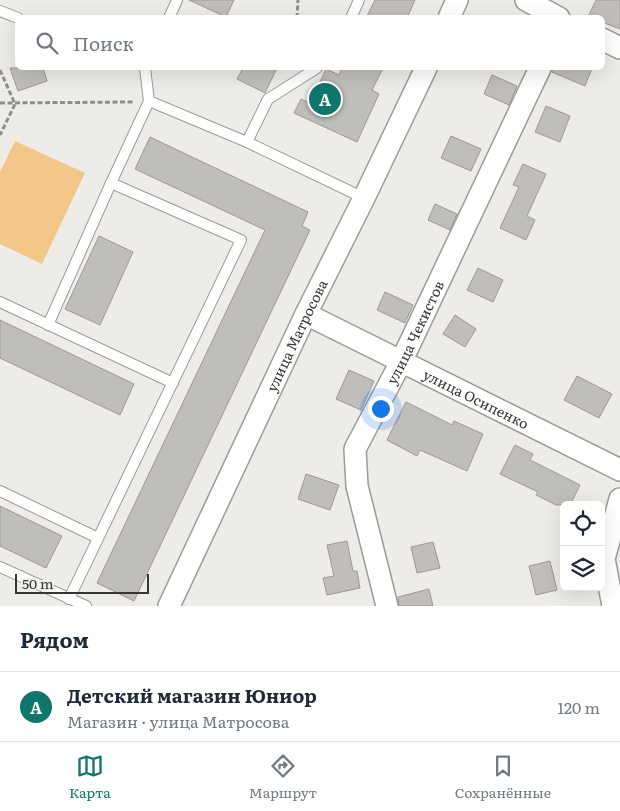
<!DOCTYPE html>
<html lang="ru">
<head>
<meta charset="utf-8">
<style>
	body { margin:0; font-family:Literata,serif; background:#f6f6f7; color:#1f2937 }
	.controls { position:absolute; right:15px; bottom:15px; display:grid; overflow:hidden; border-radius:8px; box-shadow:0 5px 20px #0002 }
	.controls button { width:45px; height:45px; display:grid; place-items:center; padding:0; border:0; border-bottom:1px solid #e0e1e3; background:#fff; color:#1f2937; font:25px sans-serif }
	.scale { position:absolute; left:15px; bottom:12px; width:134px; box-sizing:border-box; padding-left:5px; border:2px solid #373635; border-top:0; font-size:14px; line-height:18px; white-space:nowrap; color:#373635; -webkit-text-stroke:4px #eeece8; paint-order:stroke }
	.you { position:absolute; left:380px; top:408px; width:18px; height:18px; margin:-12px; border:4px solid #fff; border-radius:50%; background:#1a73e8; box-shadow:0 0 0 8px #1a73e833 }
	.badge { display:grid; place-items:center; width:32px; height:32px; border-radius:50%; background:#0f766e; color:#fff; font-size:16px; font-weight:700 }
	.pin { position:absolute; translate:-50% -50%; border:2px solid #fff; box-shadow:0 1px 5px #0006 }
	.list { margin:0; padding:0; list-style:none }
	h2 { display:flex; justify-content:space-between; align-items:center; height:65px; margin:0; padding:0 20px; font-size:21px }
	h2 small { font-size:16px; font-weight:400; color:#747a83 }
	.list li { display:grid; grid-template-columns:32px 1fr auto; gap:15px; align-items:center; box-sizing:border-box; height:70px; padding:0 20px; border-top:1px solid #e0e1e3 }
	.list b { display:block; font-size:19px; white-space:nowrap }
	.list p { margin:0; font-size:16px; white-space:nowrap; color:#747a83 }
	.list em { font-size:16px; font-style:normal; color:#747a83 }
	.icon { flex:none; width:28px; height:28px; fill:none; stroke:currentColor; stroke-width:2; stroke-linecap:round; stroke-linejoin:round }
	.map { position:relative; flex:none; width:620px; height:606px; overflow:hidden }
	.search { position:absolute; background:#fff; box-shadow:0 5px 20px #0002; left:15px; right:15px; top:15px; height:55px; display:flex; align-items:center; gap:12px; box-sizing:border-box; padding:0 18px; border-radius:8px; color:#747a83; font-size:19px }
	.sheet { height:135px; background:#fff }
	nav { display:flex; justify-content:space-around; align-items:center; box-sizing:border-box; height:70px; border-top:1px solid #e0e1e3; background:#fff; font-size:14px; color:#747a83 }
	nav a { display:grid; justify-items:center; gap:2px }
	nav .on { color:#0f766e }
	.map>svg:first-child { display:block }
	.green { fill:#f3c788 }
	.building { fill:#c0bebb; stroke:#9b9895 }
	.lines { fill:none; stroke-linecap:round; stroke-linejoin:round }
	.lane-casing { stroke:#9d9b98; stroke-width:12 }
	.street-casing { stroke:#9d9b98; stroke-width:24 }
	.path { stroke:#8e8d8a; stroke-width:3; stroke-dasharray:5 2.5; stroke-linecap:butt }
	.lane { stroke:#fff; stroke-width:10 }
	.street { stroke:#fff; stroke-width:21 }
	.labels { text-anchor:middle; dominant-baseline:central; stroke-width:4; stroke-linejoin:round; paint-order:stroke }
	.street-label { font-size:14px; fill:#373635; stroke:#eeece8 }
</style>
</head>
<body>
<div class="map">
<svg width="620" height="606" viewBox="0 0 620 606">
	<rect width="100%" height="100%" fill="#eeece8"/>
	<polygon class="green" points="15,141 85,173 42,264 0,244 0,172"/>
	<g class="building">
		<polygon points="189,0 234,0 226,17"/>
		<polygon points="375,0 415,0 407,18 366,18"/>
		<polygon points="596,0 620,0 620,29 602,22 602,18 594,18 589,15"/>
		<polygon points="10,68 43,68 47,81 18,91"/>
		<polygon points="243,68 277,68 265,93 237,79"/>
		<polygon points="342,68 383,68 372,90 379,94 357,142 294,113 301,99 310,103 326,69 339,75"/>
		<polygon points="552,68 592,68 585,86 552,72"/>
		<polygon points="492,75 517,86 509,105 484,94"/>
		<polygon points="546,106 570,116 560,142 535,132"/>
		<polygon points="451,136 481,149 471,171 441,158"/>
		<polygon points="150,137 308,212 302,226 310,230 134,601 97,583 265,230 135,169"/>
		<polygon points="523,164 546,174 527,216 535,220 526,240 500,228 519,187 513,185"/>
		<polygon points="435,204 457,214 450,230 428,220"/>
		<polygon points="99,236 133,252 100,325 65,309"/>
		<polygon points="478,268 503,280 493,302 467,290"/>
		<polygon points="385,292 413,305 405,323 377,310"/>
		<polygon points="455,315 476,329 465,347 443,334"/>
		<polygon points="0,320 134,384 120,415 0,358"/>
		<polygon points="349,370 374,381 361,410 336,399"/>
		<polygon points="577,376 612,394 599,418 564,400"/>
		<polygon points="406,402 452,425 454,421 483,434 467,471 420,450 417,456 387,440"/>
		<polygon points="515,445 533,454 530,460 580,485 570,505 556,505 536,495 538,492 500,474"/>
		<polygon points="306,474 339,485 330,510 298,499"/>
		<polygon points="0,506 62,536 46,568 0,546"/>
		<polygon points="347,541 353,571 357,571 360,588 327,595 323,578 334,576 327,545"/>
		<polygon points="433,542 440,568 417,573 411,547"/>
		<polygon points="550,561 557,590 536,595 529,566"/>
		<polygon points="429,589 433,606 399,606 398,597"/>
	</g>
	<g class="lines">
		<g class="lane-casing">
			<g id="lane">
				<polyline points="0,11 18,18"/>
				<polyline points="169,18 177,0"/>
				<polyline points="351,18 359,0"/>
				<polyline points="144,68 145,68 149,101 247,142 364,198"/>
				<polyline points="247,142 268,99 317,68"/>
				<polyline points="0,302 173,383"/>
				<polyline points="48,325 111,183"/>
				<polyline points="0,491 98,538"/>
				<polyline points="0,567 86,606"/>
				<polyline points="69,599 241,240 111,183 149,101"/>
			</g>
		</g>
		<g class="street-casing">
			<g id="street">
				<polyline points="526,0 559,18"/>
				<polyline points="449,18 457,0"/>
				<polyline points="602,39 620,48"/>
				<path id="s1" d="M 306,314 L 620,470"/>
				<path id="s2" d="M 169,606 L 306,314 L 364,198 L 426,68"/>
				<path id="s3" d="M 387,606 L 357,486 L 355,449 L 401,362 L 540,68"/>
				<polyline points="613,606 604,559 620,499"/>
			</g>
		</g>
		<g class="path">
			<polyline points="297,18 298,0"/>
			<polyline points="0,70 15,104 0,135"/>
			<polyline points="0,103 133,102"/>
		</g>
		<use href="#lane" class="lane"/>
		<use href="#street" class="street"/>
	</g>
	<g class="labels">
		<g class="street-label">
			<text stroke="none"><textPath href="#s3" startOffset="292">улица Чекистов</textPath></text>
			<text stroke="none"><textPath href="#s2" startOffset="299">улица Матросова</textPath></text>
			<text stroke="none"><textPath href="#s1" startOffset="190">улица Осипенко</textPath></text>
		</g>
	</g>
</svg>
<div class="controls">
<button><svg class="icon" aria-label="locate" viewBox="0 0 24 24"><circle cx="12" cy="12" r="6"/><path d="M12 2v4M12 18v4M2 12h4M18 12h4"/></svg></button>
<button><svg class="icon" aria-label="layers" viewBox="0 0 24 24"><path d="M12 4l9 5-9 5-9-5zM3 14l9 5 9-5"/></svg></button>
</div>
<div class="scale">50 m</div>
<div class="you"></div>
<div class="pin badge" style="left:325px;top:99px">A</div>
<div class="search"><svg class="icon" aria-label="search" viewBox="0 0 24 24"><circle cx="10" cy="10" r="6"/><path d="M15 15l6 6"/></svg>Поиск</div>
</div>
<section class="sheet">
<h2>Рядом<small></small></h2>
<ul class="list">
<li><span class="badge">A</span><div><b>Детский магазин Юниор</b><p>Магазин · улица Матросова</p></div><em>120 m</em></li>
</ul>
</section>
<nav>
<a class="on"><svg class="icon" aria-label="map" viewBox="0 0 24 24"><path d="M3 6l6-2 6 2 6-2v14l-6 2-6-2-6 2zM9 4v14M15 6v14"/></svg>Карта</a>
<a><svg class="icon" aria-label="directions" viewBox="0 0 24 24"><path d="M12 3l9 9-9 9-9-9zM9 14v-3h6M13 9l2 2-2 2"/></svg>Маршрут</a>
<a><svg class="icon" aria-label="saved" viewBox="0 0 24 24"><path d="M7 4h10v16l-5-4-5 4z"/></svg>Сохранённые</a>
</nav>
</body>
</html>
